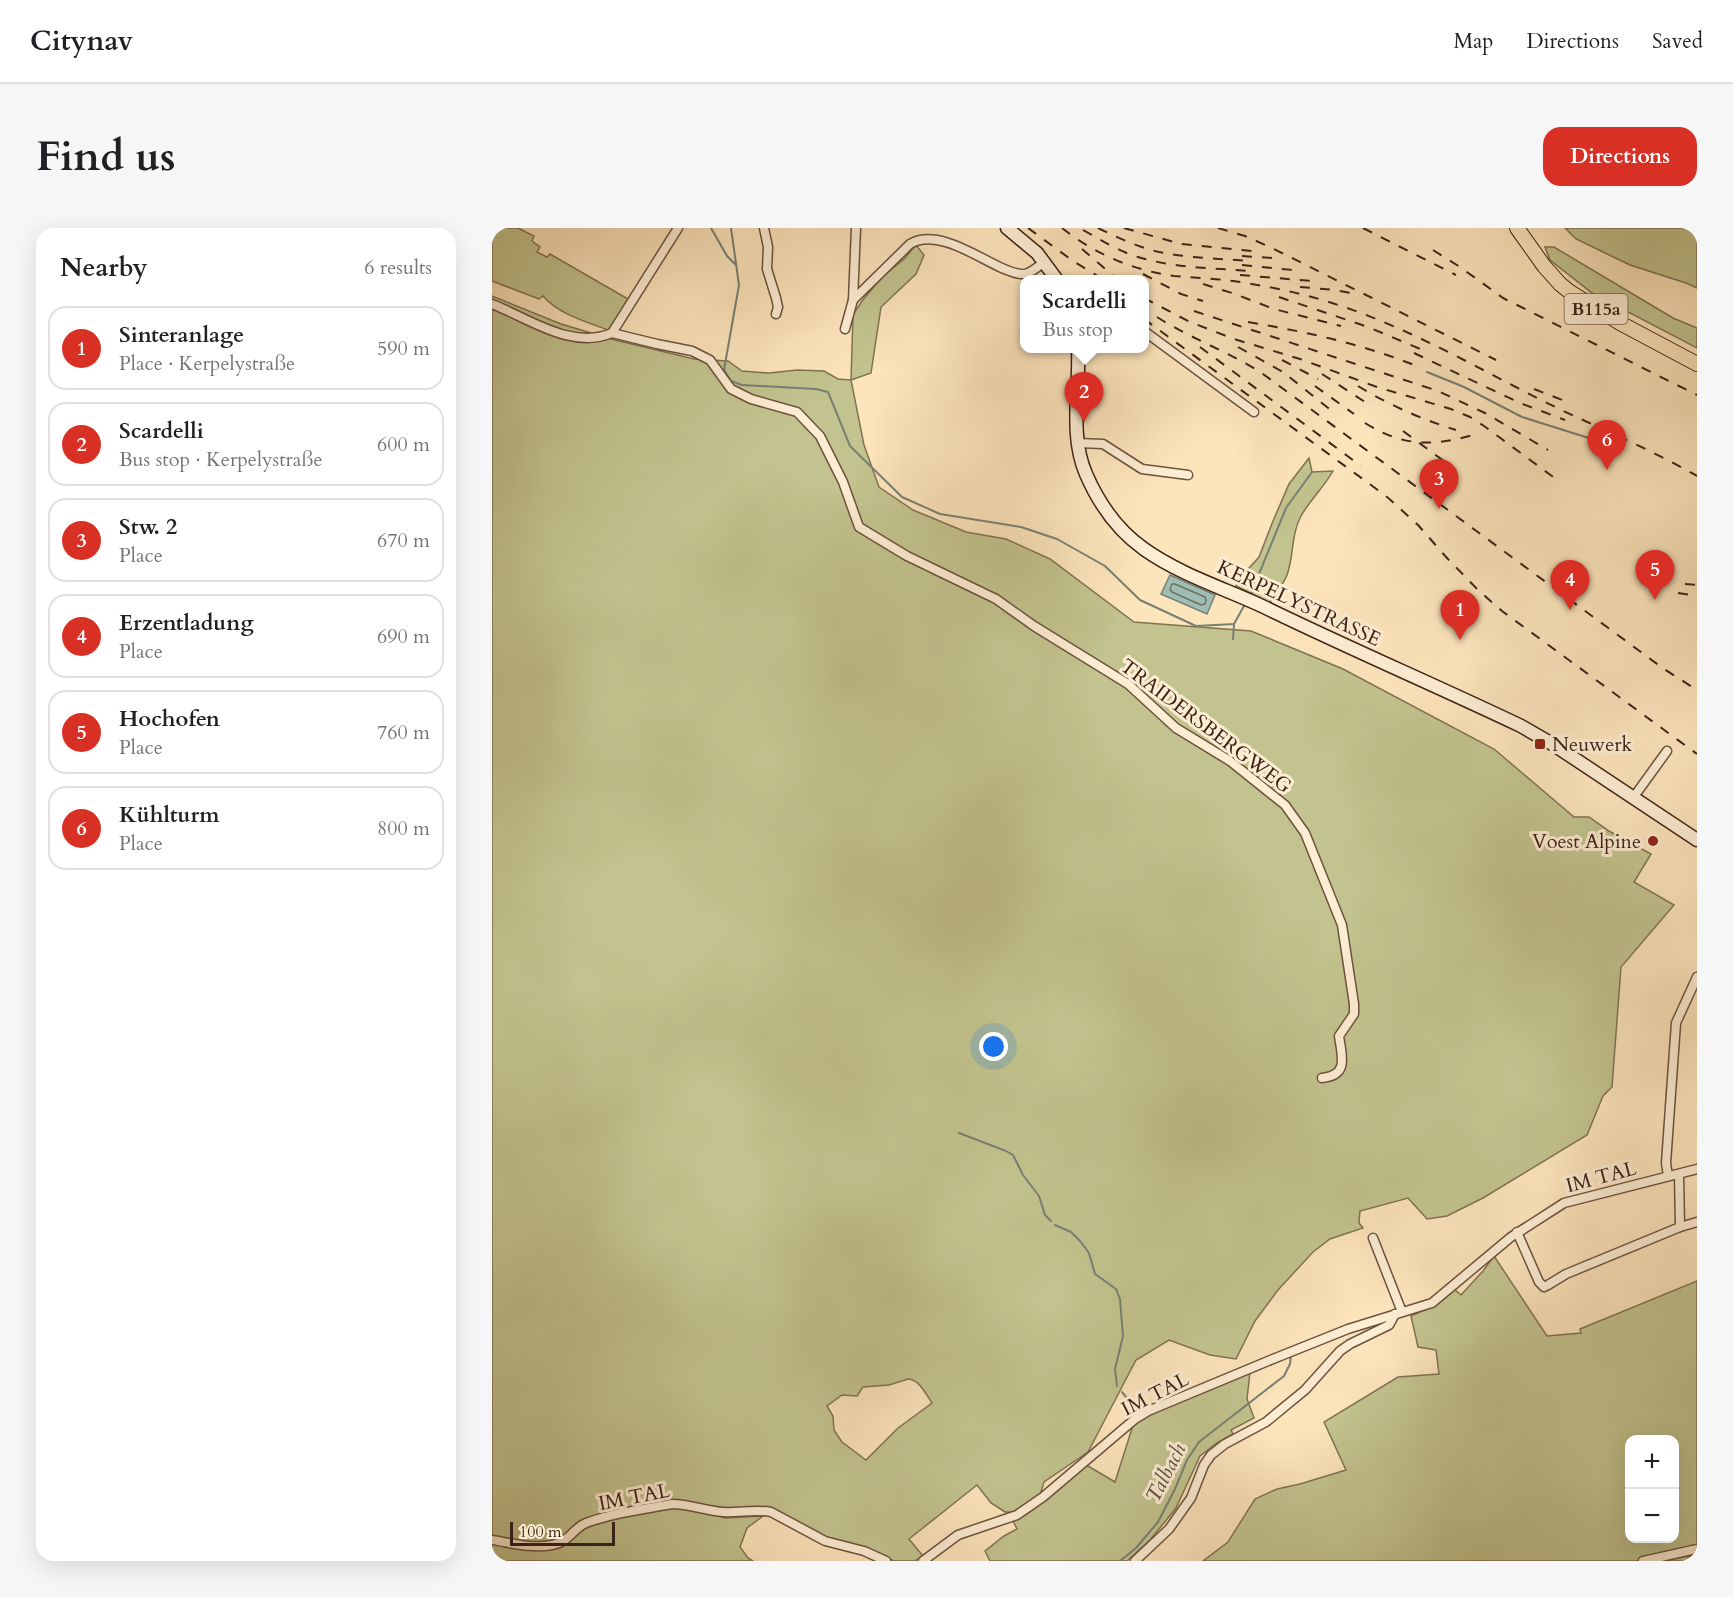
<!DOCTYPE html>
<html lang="en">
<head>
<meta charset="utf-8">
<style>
	body { margin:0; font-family:Cardo,serif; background:#f6f6f6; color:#202124 }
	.controls { position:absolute; right:18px; bottom:18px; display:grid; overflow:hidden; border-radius:12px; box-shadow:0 6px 24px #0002 }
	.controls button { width:54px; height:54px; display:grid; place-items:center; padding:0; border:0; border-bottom:2px solid #e0e0e0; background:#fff; color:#202124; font:30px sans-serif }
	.scale { position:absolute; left:18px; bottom:15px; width:105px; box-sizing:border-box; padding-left:6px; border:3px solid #3d2217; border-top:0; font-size:16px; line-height:21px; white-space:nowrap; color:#3d2217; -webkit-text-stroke:4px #fdedd3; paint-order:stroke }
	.you { position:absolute; left:502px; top:819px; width:21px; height:21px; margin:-15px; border:4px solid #fff; border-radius:50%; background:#1a73e8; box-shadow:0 0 0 9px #1a73e833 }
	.badge { display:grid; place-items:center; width:39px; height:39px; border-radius:50%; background:#d93025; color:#fff; font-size:20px; font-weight:700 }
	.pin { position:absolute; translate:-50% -50px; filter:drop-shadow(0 2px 3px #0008) }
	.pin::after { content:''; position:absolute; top:32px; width:21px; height:18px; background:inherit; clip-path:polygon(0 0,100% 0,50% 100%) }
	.popup { position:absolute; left:528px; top:47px; width:129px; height:78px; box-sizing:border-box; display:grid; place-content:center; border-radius:12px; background:#fff; filter:drop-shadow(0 2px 4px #0005); font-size:20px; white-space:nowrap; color:#757577 }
	.popup b { font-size:22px; color:#202124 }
	.popup::after { content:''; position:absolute; left:50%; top:100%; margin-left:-12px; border:12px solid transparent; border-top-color:#fff }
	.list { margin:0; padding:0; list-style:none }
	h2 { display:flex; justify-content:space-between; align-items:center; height:78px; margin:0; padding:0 24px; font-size:26px }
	h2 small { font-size:20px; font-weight:400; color:#757577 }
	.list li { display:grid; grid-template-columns:39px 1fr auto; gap:18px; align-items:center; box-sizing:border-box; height:84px; margin:0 12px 12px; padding:0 12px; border:2px solid #e0e0e0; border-radius:18px }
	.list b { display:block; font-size:22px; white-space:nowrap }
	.list p { margin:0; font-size:20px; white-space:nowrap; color:#757577 }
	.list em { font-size:20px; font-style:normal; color:#757577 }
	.map { position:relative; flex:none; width:1205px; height:1333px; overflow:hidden; border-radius:18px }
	header { display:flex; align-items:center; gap:36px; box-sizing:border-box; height:84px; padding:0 30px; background:#fff; border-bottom:2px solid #e0e0e0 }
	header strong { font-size:28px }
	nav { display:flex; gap:33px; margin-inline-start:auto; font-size:21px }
	.intro { display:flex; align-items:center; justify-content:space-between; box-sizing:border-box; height:144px; padding:0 36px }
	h1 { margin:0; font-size:42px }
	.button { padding:15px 27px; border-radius:18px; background:#d93025; color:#fff; font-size:21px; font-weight:700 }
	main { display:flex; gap:36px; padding:0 36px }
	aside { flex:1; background:#fff; border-radius:18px; box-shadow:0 6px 24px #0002 }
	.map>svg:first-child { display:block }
	.green { fill:#c2c38e; stroke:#807252; stroke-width:1.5; fill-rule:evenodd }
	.water { fill:#9fbeb3; stroke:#788075; stroke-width:1.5 }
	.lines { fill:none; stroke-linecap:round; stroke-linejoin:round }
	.shore { stroke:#6e7065; stroke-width:1.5 }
	.stream { stroke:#788075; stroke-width:2 }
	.street-casing { stroke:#6d5240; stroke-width:11 }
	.secondary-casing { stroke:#3d2217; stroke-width:15 }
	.primary-casing { stroke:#3d2217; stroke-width:16 }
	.street { stroke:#fdedd3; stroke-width:8 }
	.secondary { stroke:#fdedd3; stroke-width:12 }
	.primary { stroke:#fce4bb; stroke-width:14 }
	.rail { stroke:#3d2217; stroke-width:2; stroke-dasharray:10 10; stroke-linecap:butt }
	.poi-dot { fill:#8f2418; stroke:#fdedd3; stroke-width:2 }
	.labels { text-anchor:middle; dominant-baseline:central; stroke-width:6; stroke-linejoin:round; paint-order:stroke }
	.shield { fill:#fdedd3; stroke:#775f4f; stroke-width:1.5 }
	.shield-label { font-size:18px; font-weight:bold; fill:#3d2217 }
	.street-label { font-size:20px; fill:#3d2217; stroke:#fdedd3 }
	.poi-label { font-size:20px; fill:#3d2217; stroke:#fdedd3; text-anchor:start }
	.water-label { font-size:21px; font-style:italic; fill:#5a5146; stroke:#fdedd3 }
</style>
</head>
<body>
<header>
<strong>Citynav</strong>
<nav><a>Map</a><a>Directions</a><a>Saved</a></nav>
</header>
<div class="intro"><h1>Find us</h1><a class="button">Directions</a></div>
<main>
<aside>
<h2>Nearby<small>6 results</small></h2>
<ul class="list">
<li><span class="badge">1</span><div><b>Sinteranlage</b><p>Place · Kerpelystraße</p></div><em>590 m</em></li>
<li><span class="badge">2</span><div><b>Scardelli</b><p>Bus stop · Kerpelystraße</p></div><em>600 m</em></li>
<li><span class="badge">3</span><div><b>Stw. 2</b><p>Place</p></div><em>670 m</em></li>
<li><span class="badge">4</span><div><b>Erzentladung</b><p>Place</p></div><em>690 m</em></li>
<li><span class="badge">5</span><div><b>Hochofen</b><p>Place</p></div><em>760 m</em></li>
<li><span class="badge">6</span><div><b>Kühlturm</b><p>Place</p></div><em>800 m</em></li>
</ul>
</aside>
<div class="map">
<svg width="1205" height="1333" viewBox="0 0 1205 1333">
	<rect width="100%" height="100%" fill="#fce4bb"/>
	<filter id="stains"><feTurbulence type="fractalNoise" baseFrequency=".00333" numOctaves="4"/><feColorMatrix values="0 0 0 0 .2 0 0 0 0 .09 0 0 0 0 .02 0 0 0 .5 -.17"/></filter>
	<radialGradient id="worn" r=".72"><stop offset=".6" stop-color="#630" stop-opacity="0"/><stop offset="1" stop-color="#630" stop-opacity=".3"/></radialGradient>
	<g class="green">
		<path d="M 0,0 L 26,0 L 42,8 L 40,13 L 48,19 L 45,24 L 55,29 L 58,26 L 136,71 L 136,75 L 121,100 L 116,102 C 95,94 66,86 51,68 L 47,71 L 0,53 Z"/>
		<polygon points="1073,0 1205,0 1205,60 1194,55 1138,37 1084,11"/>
		<path d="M 424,17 L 432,27 L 424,46 L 389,79 L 379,145 L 359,152 L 372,217 L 387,259 L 421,282 L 474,304 L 514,311 L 558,331 L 642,394 L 759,403 L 851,441 L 1002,521 L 1082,589 L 1097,589 L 1117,603 L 1159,626 L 1142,654 L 1182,677 L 1129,739 L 1120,859 L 1111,868 L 1095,907 L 991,970 L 955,988 L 935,991 L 916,970 L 868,983 L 867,995 L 871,1000 L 838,1011 L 821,1024 L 786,1062 L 763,1093 L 744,1131 L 718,1127 L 677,1112 L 644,1132 L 596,1224 L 552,1254 L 548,1267 L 524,1284 L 513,1284 L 499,1275 L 485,1257 L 417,1311 L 431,1328 L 423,1333 L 402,1333 L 380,1322 L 334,1310 L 307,1297 L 286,1283 L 274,1280 L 263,1279 L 237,1282 L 196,1274 L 183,1273 L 149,1280 L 142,1279 L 148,1286 L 178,1279 L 189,1278 L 204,1281 L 233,1290 L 271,1288 L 255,1300 L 248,1319 L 256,1330 L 261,1333 L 0,1333 L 0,68 L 69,96 L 123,112 L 202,131 L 236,133 L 250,143 L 277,145 L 305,142 L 332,143 L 346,151 L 359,152 L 361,87 L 370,73 L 390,49 L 412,31 ZM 416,1151 C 428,1152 433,1165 440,1175 L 406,1200 L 374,1232 L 350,1214 L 342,1202 L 341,1188 L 335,1178 L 350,1167 L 365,1168 L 371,1159 L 397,1157 Z"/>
		<polygon points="1053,19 1062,19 1181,90 1205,100 1205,120 1100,65 1058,32"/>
		<path d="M 817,230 L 820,244 L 841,243 C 832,259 818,272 809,288 C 799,306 802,328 795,347 C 791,357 783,366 778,375 L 744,358 L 749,349 L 767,329 L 781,293 L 797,256 Z"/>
		<path d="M 1002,1028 L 1055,1108 L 1089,1105 L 1088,1101 L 1205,1053 L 1205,1318 L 1192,1320 L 1195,1329 L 1205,1326 L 1205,1333 L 711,1333 L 736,1314 L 763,1271 L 785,1261 L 808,1256 L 854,1242 L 832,1194 L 906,1149 L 947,1146 L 944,1122 L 926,1119 L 919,1088 L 943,1077 L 962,1061 L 969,1067 L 991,1043 ZM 1138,1212 L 1182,1212 L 1182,1310 L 1138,1310 Z"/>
		<path d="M 758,1144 L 755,1171 L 762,1190 L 739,1202 L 741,1206 L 725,1215 L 708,1228 L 684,1280 L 658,1312 L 635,1333 L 498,1333 L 493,1323 L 512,1308 L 525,1301 L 521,1293 C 544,1283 563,1263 582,1248 C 587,1243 591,1238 596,1234 L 596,1238 L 623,1254 L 642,1194 L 656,1186 Z"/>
	</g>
	<polygon class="water" points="678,347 723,367 715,386 669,366"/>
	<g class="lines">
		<polygon class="shore" points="680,356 683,356 713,369 714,372 713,376 709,377 680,364 678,361"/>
		<g class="stream">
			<polyline points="219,0 235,28 244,37"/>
			<polyline points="239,0 247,57 232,142 239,153 250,157 324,161 336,164 358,218 410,269 448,286 529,299 565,311 613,338 648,372 704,398 742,396 753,376"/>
			<polyline points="935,144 972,159 1030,189 1103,212"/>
			<polyline points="758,368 794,280 820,244"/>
			<polyline points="741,411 742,396"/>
			<polyline points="467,905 514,923 521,927 531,947 547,968 553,987 559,993"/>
			<polyline points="563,997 579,1004 588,1013 597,1025 603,1046 624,1061 628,1071 631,1108 623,1141 625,1158"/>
			<polyline points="630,1164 644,1181"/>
			<polyline points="628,1333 644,1320 666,1294 683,1261 695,1232 707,1214 792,1148 798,1136 799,1126"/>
		</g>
		<g class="street-casing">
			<g id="street">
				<polyline points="272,0 276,19 275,41 284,70 286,79 284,86"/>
				<path d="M 361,72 L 418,16 C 445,0 485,29 510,40 C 517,43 525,47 533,46 C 541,44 547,38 553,33"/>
				<path d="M 0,76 C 38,91 79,122 120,105 L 186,0"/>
				<polyline points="353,101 361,72 364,0"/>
				<polyline points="652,103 762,184"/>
				<path d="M 120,105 L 165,116 L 200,123 L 218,132 L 239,161 L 259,171 L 305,184 L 328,208 L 351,254 L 367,299 L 415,328 L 504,371 L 542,398 L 636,456 L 684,500 L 738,533 L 793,577 L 813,605 L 850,697 L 862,776 L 862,786 L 847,808 C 850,829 857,847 830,850"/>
				<polyline points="586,215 611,216 650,241 696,247"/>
				<polyline points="1141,570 1175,523"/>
				<polyline points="1176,948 1174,935 1184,795 1205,749"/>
				<polyline points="1188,999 1205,994"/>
				<polyline points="1025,1004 1047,1054 1052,1059 1056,1057 1074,1046 1188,999 1187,946"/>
				<polyline points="881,1010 910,1084"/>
				<path d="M 0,1312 C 19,1315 40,1321 60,1317 C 78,1314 81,1300 94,1295 C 121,1285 152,1281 180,1276 C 198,1276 214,1283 231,1284 C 247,1285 263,1281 279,1284 L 333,1313 L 372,1323 L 394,1333"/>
				<polyline points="431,1333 466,1307 525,1287 551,1269 643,1191 656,1183 781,1131 856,1101 940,1075 1019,1009 1072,975 1205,941"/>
				<polyline points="643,1333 677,1301 699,1270 712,1237 719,1227 733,1216 774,1194 813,1162 848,1123 858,1116 897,1097 903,1086"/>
				<polyline points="1151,1333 1205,1321"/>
			</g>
		</g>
		<g class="secondary-casing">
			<g id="secondary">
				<polyline points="515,0 545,25 565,52"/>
				<path d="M 586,121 C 588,162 577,207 594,246 C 607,276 625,302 652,321 C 687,346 731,360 770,378 C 856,420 943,457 1029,498 L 1062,517 L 1205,612"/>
			</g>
		</g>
		<g class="primary-casing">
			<polyline id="primary" points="1025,0 1052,38 1068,56 1078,64 1128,95 1205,136"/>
		</g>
		<use href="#street" class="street"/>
		<use href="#secondary" class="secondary"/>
		<use href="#primary" class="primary"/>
		<g class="rail">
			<polyline points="536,0 581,33 612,52"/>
			<path d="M 570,0 C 603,26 640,42 682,48 C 701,50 721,50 741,53 C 775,58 810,65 843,76 C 915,99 982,138 1049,172 C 1101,198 1155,219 1205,248"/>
			<path d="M 606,0 C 626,10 646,19 667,24 C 697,30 729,31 760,33"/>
			<polyline points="632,0 689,16 760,23"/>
			<polyline points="726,0 753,8 778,19 1004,132"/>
			<polyline points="871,0 964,47"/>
			<path d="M 591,2 C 609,12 626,23 646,29 C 682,40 721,40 758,43"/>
			<polyline points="590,21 626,52"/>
			<polyline points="941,22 968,39 1011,70 1205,167"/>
			<polyline points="750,28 780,30"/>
			<polyline points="750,37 801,42"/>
			<polyline points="651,46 689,66 711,73"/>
			<polyline points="748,47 820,53"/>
			<polyline points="711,56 740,65 782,81 849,98"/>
			<polyline points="808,59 843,62 859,65"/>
			<polyline points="787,69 876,99 933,123"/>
			<polyline points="652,70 698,94 742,111 808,131 885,159 959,181 978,189 992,198 1068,254"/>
			<polyline points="702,83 946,163 993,185 1056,222"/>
			<path d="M 665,89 C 699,111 738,124 771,146 L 1172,441 L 1205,462"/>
			<polyline points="652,91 894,268 926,297 955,330 986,362 1010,383 1205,526"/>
			<path d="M 756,94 C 815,104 871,116 927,139"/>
			<polyline points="708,119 869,238"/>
			<polyline points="746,119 791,144 840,183"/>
			<polyline points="922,125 1028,175 1073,192"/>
			<polyline points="790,132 826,151"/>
			<polyline points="830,146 873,174"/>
			<polyline points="823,158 862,186"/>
			<path d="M 866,158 C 897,177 929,191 964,202"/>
			<polyline points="1042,161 1073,173"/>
			<path d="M 873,195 C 910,218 939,219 981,207"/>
			<polyline points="911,203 960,239"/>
			<polyline points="1193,356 1205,357"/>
			<polyline points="1186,365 1205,368"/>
		</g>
	</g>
	<g class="poi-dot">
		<rect x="1042" y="510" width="12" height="12" rx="3"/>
		<circle cx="1161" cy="613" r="6"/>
	</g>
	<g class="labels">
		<rect class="shield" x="1072.5" y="66" width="63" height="30" rx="4.5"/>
		<g class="shield-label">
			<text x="1104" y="81">B115a</text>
		</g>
		<g class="street-label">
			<text transform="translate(807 375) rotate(25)">KERPELYSTRASSE</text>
			<text transform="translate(714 498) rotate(37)">TRAIDERSBERGWEG</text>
			<text transform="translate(1109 949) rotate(-15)">IM TAL</text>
			<text transform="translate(663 1166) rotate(-27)">IM TAL</text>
			<text transform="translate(142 1269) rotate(-11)">IM TAL</text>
		</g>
		<g class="poi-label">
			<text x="1060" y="516">Neuwerk</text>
			<text x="1149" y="613" text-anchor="end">Voest Alpine</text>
		</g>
		<g class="water-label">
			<text transform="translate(674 1245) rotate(-63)">Talbach</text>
		</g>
	</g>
	<rect width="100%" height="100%" filter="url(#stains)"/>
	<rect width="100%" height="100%" fill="url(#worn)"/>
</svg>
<div class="controls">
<button>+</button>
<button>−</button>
</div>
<div class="scale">100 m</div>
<div class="you"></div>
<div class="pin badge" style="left:968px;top:412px">1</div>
<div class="pin badge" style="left:592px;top:194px">2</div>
<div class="popup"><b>Scardelli</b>Bus stop</div>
<div class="pin badge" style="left:947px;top:281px">3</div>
<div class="pin badge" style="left:1078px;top:382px">4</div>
<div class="pin badge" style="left:1163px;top:372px">5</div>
<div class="pin badge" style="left:1115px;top:242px">6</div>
</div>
</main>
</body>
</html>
